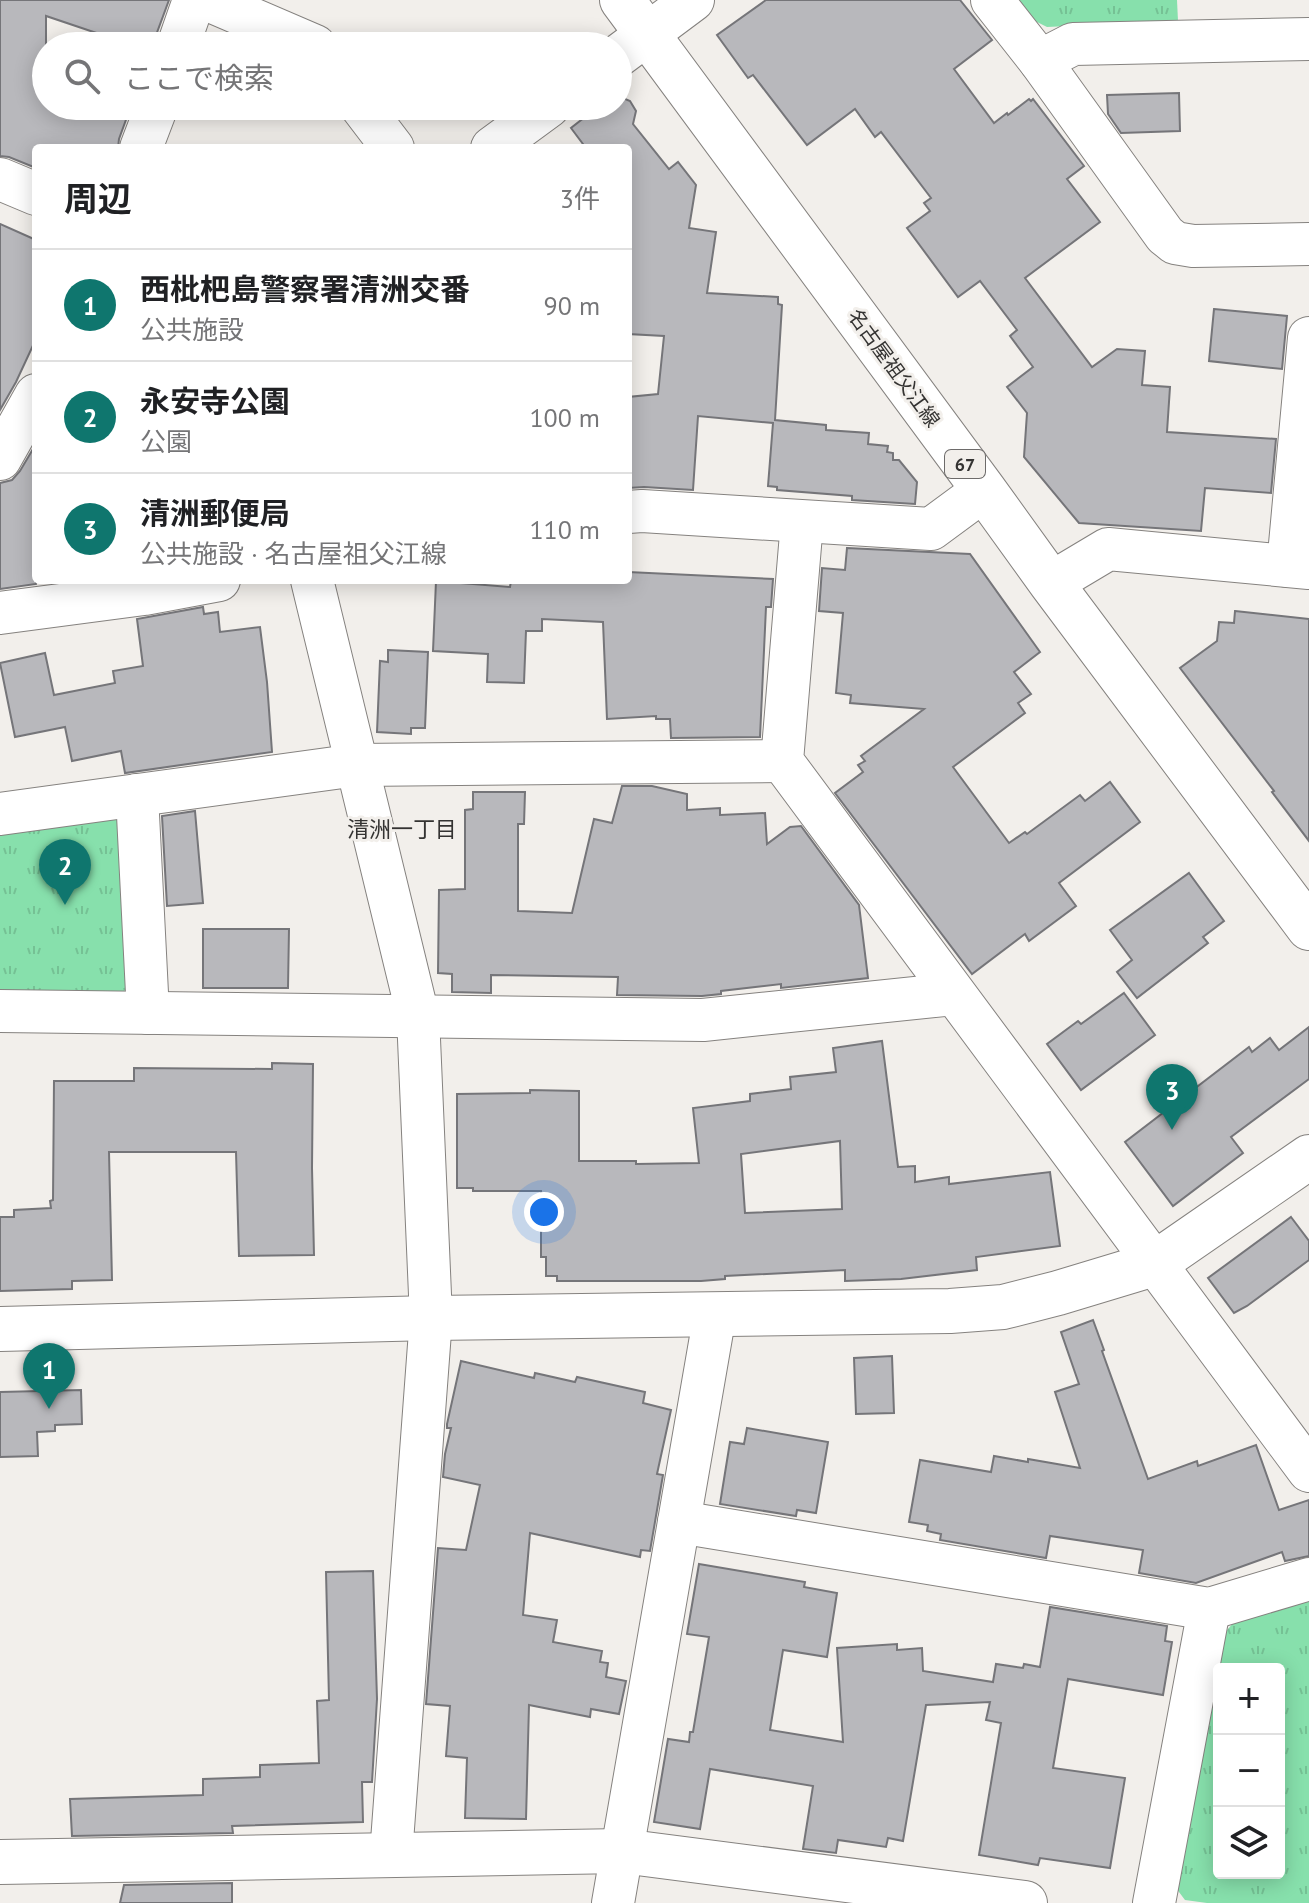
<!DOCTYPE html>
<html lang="ja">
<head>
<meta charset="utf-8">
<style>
	body { margin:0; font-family:"PT Sans","Noto Sans JP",sans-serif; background:#f2f2f2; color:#202124 }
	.controls { position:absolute; right:24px; bottom:24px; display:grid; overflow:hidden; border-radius:8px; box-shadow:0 4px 20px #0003 }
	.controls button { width:72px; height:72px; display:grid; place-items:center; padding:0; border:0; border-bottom:2px solid #e0e0e0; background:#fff; color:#202124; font:40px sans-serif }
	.you { position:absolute; left:544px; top:1212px; width:28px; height:28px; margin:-20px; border:6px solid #fff; border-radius:50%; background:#1a73e8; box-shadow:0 0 0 12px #1a73e833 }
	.badge { display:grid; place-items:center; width:52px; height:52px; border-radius:50%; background:#0f766e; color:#fff; font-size:26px; font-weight:700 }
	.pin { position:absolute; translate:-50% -66px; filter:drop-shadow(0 2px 4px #0008) }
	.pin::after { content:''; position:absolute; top:42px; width:28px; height:24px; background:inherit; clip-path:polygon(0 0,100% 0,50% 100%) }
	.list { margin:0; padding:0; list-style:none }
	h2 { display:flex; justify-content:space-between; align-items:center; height:104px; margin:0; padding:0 32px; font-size:34px }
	h2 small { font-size:26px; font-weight:400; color:#757577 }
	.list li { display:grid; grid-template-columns:52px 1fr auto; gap:24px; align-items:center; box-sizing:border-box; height:112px; padding:0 32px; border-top:2px solid #e0e0e0 }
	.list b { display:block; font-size:30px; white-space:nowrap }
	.list p { margin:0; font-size:26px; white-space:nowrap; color:#757577 }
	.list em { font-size:26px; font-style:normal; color:#757577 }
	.icon { flex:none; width:44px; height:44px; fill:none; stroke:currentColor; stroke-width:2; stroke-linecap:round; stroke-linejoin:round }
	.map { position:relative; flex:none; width:1309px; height:1903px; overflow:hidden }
	.search { position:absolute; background:#fff; box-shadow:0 4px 20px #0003; left:32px; top:32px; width:600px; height:88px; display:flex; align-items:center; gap:20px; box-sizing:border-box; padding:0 28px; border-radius:44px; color:#757577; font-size:30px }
	.panel { position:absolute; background:#fff; box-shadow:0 4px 20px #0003; left:32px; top:144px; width:600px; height:440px; border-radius:8px }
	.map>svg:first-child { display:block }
	.park { fill:url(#park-tufts); fill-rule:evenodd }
	.building { fill:#b8b8bc; stroke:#757579; stroke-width:2; fill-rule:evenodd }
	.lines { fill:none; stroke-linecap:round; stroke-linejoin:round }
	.street-casing { stroke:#85827f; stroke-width:44 }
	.secondary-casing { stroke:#85827f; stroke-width:46 }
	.primary-casing { stroke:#85827f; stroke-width:46 }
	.street { stroke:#fff; stroke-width:42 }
	.secondary { stroke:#fff; stroke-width:44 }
	.primary { stroke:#fff; stroke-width:44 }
	.labels { text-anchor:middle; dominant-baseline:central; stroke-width:6; stroke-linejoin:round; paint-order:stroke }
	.shield { fill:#f2efeb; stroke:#6d6b6a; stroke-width:2 }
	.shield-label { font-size:18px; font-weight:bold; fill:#343332 }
	.street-label { font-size:20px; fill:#343332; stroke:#f2efeb }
	.neighbourhood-label { font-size:22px; fill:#343332; stroke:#f2efeb }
</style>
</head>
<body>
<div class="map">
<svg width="1309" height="1903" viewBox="0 0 1309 1903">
	<defs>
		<pattern id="park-tufts" width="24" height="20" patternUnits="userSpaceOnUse" patternTransform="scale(2)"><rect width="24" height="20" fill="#87e0ac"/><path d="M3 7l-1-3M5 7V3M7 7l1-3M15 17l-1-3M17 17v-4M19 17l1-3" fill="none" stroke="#75c194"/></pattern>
	</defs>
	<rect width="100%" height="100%" fill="#f2efeb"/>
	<g class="park">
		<polygon points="1016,0 1177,0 1178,21 1047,27 1029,18"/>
		<polygon points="111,811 125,832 134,978 122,994 0,991 0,827"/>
		<path d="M 1309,1598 L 1309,1903 L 1207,1903 L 1185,1900 L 1176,1888 L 1222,1636 L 1234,1622 ZM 1219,1669 L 1279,1669 L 1279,1873 L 1219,1873 Z"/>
	</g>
	<g class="building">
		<polygon points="0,0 169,0 155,38 155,46 135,46 46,16 46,106 131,106 119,139 118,148 36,148 36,168 9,157 0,156"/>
		<polygon points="766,0 960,0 992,40 954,69 994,123 1007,113 1008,115 1029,99 1031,101 1033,99 1084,166 1067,179 1100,222 1025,278 1092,367 1117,349 1145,351 1142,385 1170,387 1167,432 1276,439 1271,493 1205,488 1201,531 1079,523 1024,457 1027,413 1007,387 1033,367 1010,336 1017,330 980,281 958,297 907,228 930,211 924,203 931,198 881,132 875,137 855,109 807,145 753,75 748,78 717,35"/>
		<polygon points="1179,93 1180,131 1121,133 1108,114 1107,95"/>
		<polygon points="618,96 630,101 636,111 633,124 669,169 678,162 696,185 689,228 716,232 707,293 778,297 778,304 782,305 775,420 826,425 826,430 869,433 868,444 888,446 887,452 893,453 893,460 899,460 917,482 915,504 852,500 852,496 777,490 777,487 768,486 773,423 698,416 693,490 644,487 628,488 628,397 658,394 664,336 628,334 628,148 586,148 571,128 599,106 618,106"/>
		<polygon points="0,224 36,240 36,339 16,382 0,410"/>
		<polygon points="1214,309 1287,316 1282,369 1209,361"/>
		<polygon points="33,449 36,449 36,584 0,589 0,483 12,480 20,471"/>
		<polygon points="847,548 970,554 1040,652 1014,672 1031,694 1018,703 1025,713 953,767 1009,843 1025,832 1027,834 1080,795 1085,801 1110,782 1140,822 1059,883 1076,906 1029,941 1025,934 972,974 835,793 863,772 858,765 865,761 861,756 924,709 850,703 851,695 836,693 843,613 819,611 822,568 845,570"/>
		<polygon points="628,572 773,579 771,607 766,607 760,737 671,738 670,719 656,719 656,716 607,719 603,622 542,619 542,631 526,631 524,683 487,682 488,654 433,651 436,581 510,587 511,581 550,583 550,580 628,580"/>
		<polygon points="203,607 204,614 218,612 220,632 260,627 267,682 272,752 125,773 121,751 72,761 65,727 15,737 0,663 45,653 54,695 115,683 113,671 143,666 137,619"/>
		<polygon points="1235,611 1309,619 1309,841 1272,792 1274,791 1180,668 1217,641 1219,622 1234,623"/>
		<polygon points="388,650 428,652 425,728 411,728 411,734 377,732 380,661 388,662"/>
		<polygon points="622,786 652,786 687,794 687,810 720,808 720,815 765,813 767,844 790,827 801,826 859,905 868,978 781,988 781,984 721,991 721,994 702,996 617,995 618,977 491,975 491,993 452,992 452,974 438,973 439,890 465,889 465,810 473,809 473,792 525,792 524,824 518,824 518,911 572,913 594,819 612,823"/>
		<polygon points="195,811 203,903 167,906 162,816"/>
		<polygon points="1189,873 1224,921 1203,937 1208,943 1137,998 1117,972 1132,960 1110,930"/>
		<polygon points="203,929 289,929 288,988 203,988"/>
		<polygon points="1124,993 1155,1035 1081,1090 1047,1044 1078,1021 1081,1024"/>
		<polygon points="1309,1027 1309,1079 1231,1137 1243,1153 1173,1206 1125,1142 1249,1047 1252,1052 1270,1038 1279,1050"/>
		<path d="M 882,1041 L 898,1167 L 915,1166 L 915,1182 L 949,1177 L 949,1184 L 1050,1172 L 1060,1246 L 976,1257 L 977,1270 L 901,1279 L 845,1281 L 845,1270 L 725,1276 L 725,1279 L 701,1281 L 557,1281 L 557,1276 L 546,1276 L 546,1257 L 541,1257 L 541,1191 L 473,1191 L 473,1188 L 457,1188 L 457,1094 L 530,1093 L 530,1090 L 579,1091 L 579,1161 L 636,1161 L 636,1164 L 699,1163 L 693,1108 L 750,1101 L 750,1094 L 791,1089 L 790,1077 L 836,1072 L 833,1048 ZM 840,1141 L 842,1209 L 745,1213 L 741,1154 Z"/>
		<polygon points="272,1063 313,1064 312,1168 314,1255 239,1256 236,1152 109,1152 112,1280 72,1281 72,1289 0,1291 0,1217 14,1217 14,1210 51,1208 50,1201 53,1200 54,1081 134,1081 134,1068 272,1069"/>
		<polygon points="1291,1217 1309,1241 1309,1260 1247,1306 1234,1313 1208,1278"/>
		<polygon points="1093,1320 1104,1350 1102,1351 1148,1479 1197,1461 1198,1466 1256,1445 1279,1510 1309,1500 1309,1556 1285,1561 1282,1552 1196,1583 1139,1573 1143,1550 1050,1536 1046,1558 940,1540 941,1534 927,1531 928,1525 909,1522 920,1460 991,1472 994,1456 1028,1462 1028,1459 1080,1468 1055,1392 1079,1384 1061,1332"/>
		<polygon points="892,1356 894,1413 856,1414 854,1358"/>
		<polygon points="461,1361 534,1378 535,1373 575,1382 577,1377 645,1392 643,1403 671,1410 657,1474 663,1475 650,1551 641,1550 640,1557 530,1533 523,1615 557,1620 553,1642 602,1651 600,1662 608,1663 606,1677 626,1681 619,1714 591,1709 590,1717 529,1705 526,1819 465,1818 467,1758 446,1756 450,1706 426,1704 438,1548 466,1550 480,1485 443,1477 445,1454 451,1428 447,1428 447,1424"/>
		<polygon points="81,1390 82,1424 55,1425 55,1431 37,1432 38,1456 0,1457 0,1392"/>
		<polygon points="747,1428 828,1442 816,1513 797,1510 796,1516 720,1504 730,1442 744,1444"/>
		<polygon points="699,1564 805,1582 804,1587 837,1593 827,1657 783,1650 770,1730 843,1742 837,1648 897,1644 897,1650 922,1648 923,1671 993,1682 996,1664 1023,1668 1024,1664 1040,1667 1050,1607 1167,1626 1165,1641 1172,1642 1163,1695 1068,1679 1053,1768 1125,1778 1110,1868 1040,1858 1038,1865 979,1855 1001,1723 986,1720 990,1702 926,1705 903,1841 888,1838 886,1847 838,1840 836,1853 803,1849 813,1786 710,1769 700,1829 654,1822 668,1739 689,1742 690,1732 693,1732 709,1637 687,1634"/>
		<polygon points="373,1571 377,1699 372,1782 362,1782 363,1822 232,1826 233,1833 72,1836 70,1799 203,1795 203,1779 260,1777 260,1765 319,1763 317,1701 329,1700 326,1572"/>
		<polygon points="232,1883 232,1903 120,1903 124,1885"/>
	</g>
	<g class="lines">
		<g class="street-casing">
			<g id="street">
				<polyline points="208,0 315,46"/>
				<polyline points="992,0 1040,61 1165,235 1175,243 1193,246 1309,244"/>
				<polyline points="178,46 194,0"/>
				<polyline points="618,56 693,0"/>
				<polyline points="1040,61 1073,44 1309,39"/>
				<polyline points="361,106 393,148"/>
				<polyline points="141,148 157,106"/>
				<polyline points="492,148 549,106"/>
				<polyline points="0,179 36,194"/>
				<polyline points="0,459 36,395"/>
				<polyline points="628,512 642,511 931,529 984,490"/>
				<polyline points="802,522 782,761 1309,1471"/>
				<polyline points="1288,566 1309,338"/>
				<polyline points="312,580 418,1016 431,1318 391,1855"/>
				<polyline points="1051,583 1108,549 1309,568"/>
				<polyline points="0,613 144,594 219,580"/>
				<polyline points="137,795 148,1013"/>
				<polyline points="0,814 357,765 782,761"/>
				<polyline points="0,1011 703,1020 954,994"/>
				<polyline points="679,1522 1209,1609 1309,1579"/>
				<polyline points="613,1903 715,1314"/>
				<polyline points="1154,1903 1209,1609"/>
			</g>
		</g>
		<g class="secondary-casing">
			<g id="secondary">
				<polyline points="0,1329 431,1318 950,1311 1003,1307 1058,1293 1154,1264 1309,1157"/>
				<polyline points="0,1862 622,1851 1025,1903"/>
			</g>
		</g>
		<g class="primary-casing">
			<polyline id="primary" points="622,0 984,490 1051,583 1309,928"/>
		</g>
		<use href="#street" class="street"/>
		<use href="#secondary" class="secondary"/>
		<use href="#primary" class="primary"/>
	</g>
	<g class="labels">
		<rect class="shield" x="945" y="450" width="40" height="28" rx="6"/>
		<g class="shield-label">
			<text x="965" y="464">67</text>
		</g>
		<g class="street-label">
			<text transform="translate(894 368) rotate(54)">名古屋祖父江線</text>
		</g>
		<g class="neighbourhood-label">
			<text x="402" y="829">清洲一丁目</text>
		</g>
	</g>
</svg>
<div class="controls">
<button>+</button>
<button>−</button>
<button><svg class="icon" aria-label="layers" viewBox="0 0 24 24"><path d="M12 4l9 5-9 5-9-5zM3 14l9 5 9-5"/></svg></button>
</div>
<div class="you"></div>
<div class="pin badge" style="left:49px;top:1409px">1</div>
<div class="pin badge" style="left:65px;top:905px">2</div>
<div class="pin badge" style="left:1172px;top:1130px">3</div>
<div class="search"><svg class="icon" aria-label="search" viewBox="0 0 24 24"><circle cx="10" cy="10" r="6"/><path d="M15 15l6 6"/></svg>ここで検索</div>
<section class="panel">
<h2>周辺<small>3件</small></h2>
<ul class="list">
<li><span class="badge">1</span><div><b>西枇杷島警察署清洲交番</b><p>公共施設</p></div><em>90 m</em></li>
<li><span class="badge">2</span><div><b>永安寺公園</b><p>公園</p></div><em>100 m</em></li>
<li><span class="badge">3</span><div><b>清洲郵便局</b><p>公共施設 · 名古屋祖父江線</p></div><em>110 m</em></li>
</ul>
</section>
</div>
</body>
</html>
